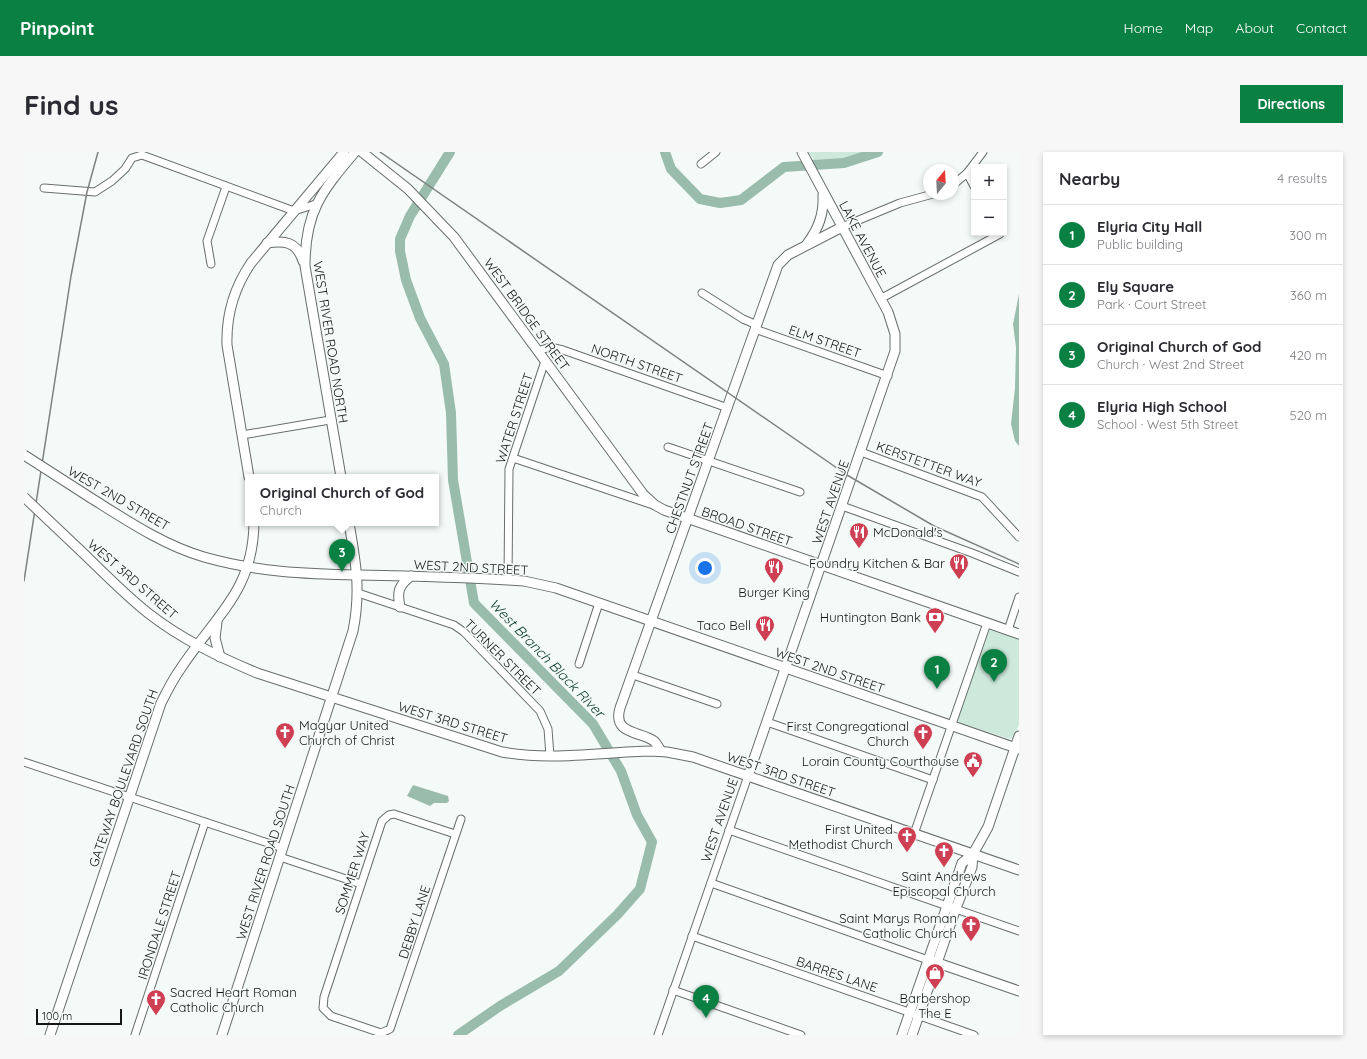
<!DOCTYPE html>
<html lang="en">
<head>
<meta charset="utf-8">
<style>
	body { margin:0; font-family:Quicksand,sans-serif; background:#f7f7f7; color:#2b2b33 }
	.controls { position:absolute; right:12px; top:12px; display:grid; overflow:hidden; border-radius:0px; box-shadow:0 2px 6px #0003 }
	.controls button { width:36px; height:36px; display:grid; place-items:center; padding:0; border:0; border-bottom:1px solid #e1e1e2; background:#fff; color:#2b2b33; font:20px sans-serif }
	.compass { position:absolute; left:899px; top:12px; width:36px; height:36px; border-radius:50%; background:#fff; box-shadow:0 2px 6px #0003; rotate:18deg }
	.scale { position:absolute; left:12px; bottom:10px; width:86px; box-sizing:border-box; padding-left:4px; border:2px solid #151716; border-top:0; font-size:11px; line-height:14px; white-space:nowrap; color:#151716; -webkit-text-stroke:3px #f3faf7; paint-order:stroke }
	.you { position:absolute; left:681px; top:416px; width:14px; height:14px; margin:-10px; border:3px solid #fff; border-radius:50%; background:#1a73e8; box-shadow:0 0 0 6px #1a73e833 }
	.badge { display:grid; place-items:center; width:26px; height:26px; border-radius:50%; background:#0b8043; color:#fff; font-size:13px; font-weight:700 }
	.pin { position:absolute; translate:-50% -33px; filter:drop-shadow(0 1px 2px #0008) }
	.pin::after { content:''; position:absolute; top:21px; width:14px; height:12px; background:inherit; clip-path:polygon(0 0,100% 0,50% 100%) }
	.popup { position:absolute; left:221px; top:322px; width:194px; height:52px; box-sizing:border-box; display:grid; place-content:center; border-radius:0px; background:#fff; filter:drop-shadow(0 1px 3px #0005); font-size:13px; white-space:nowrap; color:#7c7c81 }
	.popup b { font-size:15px; color:#2b2b33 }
	.popup::after { content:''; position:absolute; left:50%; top:100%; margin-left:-8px; border:8px solid transparent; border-top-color:#fff }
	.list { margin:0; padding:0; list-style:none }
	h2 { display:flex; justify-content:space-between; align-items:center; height:52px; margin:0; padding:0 16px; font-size:17px }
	h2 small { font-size:13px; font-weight:400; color:#7c7c81 }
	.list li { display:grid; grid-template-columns:26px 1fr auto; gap:12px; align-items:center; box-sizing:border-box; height:60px; padding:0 16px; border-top:1px solid #e1e1e2 }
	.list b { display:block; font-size:15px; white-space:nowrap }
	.list p { margin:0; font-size:13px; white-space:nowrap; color:#7c7c81 }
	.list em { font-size:13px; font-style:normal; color:#7c7c81 }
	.map { position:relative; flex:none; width:995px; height:883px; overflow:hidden; border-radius:0px }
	header { display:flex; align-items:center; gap:24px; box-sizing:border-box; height:56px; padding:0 20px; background:#0b8043; color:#fff }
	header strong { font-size:19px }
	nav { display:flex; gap:22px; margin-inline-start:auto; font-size:14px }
	.intro { display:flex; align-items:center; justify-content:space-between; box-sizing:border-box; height:96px; padding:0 24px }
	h1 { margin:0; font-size:28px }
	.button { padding:10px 18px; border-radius:0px; background:#0b8043; color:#fff; font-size:14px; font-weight:700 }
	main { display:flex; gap:24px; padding:0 24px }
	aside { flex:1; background:#fff; border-radius:0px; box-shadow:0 2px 6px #0003 }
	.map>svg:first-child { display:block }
	.green { fill:#cde9dc }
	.water { fill:#9abcad }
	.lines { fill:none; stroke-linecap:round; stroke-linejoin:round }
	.river { stroke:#9abcad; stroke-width:10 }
	.street-casing { stroke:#686e6c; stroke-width:9 }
	.secondary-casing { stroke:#686e6c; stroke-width:11 }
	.street { stroke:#fff; stroke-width:7 }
	.secondary { stroke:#fff; stroke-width:9 }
	.rail { stroke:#7e8280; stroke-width:1.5 }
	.secondary-bridge-casing { stroke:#686e6c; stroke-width:11; stroke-linecap:butt }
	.secondary-bridge { stroke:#fff; stroke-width:9 }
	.labels { text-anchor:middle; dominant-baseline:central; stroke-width:3; stroke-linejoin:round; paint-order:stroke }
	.street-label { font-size:13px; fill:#151716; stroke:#f3faf7 }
	.poi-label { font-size:13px; fill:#151716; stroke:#f3faf7; text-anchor:end }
	.water-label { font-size:14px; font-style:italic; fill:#0a3b2c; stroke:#f3faf7 }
</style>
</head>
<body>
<header>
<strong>Pinpoint</strong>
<nav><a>Home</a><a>Map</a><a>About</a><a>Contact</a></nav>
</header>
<div class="intro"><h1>Find us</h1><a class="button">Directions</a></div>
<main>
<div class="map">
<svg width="995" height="883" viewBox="0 0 995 883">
	<rect width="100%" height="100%" fill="#f3faf7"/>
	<g class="green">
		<polygon points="785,0 854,0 820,11 792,12"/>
		<polygon points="966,478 995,487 995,572 991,584 986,587 936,571 933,568 962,481"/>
	</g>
	<g class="water">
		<polygon points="995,142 995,294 991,289 987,272 991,236 992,195 989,172"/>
		<polygon points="389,633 424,644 425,649 423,651 410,651 406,654 383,644"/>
	</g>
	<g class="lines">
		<g class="river">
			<polyline points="426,0 386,64 376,87 376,99 382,128 396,166 420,212 427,261 429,328 450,451 569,572 597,619 613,663 628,690 616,737 593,763 535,819 476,854 434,883"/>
			<polyline points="641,0 647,17 676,47 696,51 717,48 760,15 820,11 854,0"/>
		</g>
		<g class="street-casing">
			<g id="street">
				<polyline points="677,12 692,0"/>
				<polyline points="943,21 950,34"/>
				<polyline points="929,33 943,21 959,0"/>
				<polyline points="20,36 71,40 88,29 101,17 108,6 118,3 270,59 292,52"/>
				<polyline points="818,75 876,51 909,42"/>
				<polyline points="187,112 183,89 202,35"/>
				<polyline points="678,141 719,167 733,173"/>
				<polyline points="856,147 976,82 975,81"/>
				<polyline points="731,177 864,224"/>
				<polyline points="514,199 526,195 539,198 704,256"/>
				<polyline points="218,283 306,268"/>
				<polyline points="644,295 776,340"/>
				<polyline points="837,300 958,345 995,385"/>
				<polyline points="489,306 629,353"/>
				<polyline points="818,354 948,401 995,420"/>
				<polyline points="484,428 485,317 521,209"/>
				<polyline points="334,441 430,473 440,480 516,559 524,577 526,604"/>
				<polyline points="984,478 995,445"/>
				<polyline points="555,512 575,451"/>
				<polyline points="609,523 693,552"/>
				<polyline points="743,570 909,628"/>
				<polyline points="0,610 259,696"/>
				<polyline points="705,678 995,779"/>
				<polyline points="431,682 370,662 365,663 358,669 300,845 299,856 307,864 357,881 366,877 437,667"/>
				<polyline points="890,682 963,471"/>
				<polyline points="256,705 337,732"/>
				<polyline points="687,731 904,808"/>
				<polyline points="668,784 950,883"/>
				<polyline points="649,838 777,883"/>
				<polyline points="111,883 181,670"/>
				<polyline points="634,883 724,624"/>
			</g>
		</g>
		<g class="secondary-casing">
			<g id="secondary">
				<polyline points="338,0 384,37 430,85 619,342 631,353 640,358 995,482"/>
				<path d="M 243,91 C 261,88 273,90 279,109"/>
				<path d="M 783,92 C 794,77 800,63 799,43"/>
				<path d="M 225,325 L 203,193 C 202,163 210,136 227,111 L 320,0"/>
				<path d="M 317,325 L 281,114 C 281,60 297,40 331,0"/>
				<path d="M 67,346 C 102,368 139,393 180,405 C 233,420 280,422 335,423 C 385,424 434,425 484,428 L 500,429 L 532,436 L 995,597"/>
				<path d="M 57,399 C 79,420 100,442 124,461 C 157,487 195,505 233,521 L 478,600 C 527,609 578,600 627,599 L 643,600 L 669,605 L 995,718"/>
				<path d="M 376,455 C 373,440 374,434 387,424"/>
				<polyline points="193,470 191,486 196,505"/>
				<path d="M 637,599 C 635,596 633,592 630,589 C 617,579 588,583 596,556 L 754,113 L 764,103 L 818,75"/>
				<polyline points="724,624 871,199 871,182 864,160 778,0"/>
				<polyline points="908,809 995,839"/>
				<path d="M 26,883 L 137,551 C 143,539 149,527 157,516 C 191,464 229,440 230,371"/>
				<path d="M 198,883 L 329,479 C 337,439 332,411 325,371"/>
				<polyline points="878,883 938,711 949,702"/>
				<polyline points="888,883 932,756 948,715 949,702 964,675 995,584"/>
			</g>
		</g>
		<use href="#street" class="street"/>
		<use href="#secondary" class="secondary"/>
		<g class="rail">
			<polyline points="356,0 823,323 910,374 995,412"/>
			<polyline points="0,429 47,124 63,40 74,0"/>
		</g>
		<g class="secondary-bridge-casing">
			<g id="secondary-bridge">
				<polyline points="0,303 67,346"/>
				<polyline points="0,345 57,399"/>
			</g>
		</g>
		<use href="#secondary-bridge" class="secondary-bridge"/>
	</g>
	<defs>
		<g id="restaurant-pin" transform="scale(1)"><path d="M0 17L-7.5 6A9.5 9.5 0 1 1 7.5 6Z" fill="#cf3f53" stroke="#f3faf7"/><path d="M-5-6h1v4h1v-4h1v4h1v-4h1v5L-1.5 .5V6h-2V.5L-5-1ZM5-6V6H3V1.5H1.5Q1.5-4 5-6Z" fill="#fff"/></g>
		<g id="bank-pin" transform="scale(1)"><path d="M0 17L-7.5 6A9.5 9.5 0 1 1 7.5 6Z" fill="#cf3f53" stroke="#f3faf7"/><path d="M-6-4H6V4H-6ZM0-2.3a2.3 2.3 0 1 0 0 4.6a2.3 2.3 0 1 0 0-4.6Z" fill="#fff"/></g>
		<g id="church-pin" transform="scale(1)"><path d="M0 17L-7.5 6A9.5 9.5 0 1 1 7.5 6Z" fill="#cf3f53" stroke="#f3faf7"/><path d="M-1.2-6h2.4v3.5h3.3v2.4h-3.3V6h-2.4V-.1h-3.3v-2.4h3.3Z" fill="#fff"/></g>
		<g id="civic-pin" transform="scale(1)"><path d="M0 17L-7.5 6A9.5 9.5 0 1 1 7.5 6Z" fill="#cf3f53" stroke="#f3faf7"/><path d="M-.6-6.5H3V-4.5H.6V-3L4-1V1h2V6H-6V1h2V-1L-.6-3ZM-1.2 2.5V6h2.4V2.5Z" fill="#fff"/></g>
		<g id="shop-pin" transform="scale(1)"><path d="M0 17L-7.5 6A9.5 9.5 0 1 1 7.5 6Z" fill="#cf3f53" stroke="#f3faf7"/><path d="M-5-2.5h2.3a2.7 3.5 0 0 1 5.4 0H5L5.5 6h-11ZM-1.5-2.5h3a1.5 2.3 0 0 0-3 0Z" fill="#fff"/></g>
	</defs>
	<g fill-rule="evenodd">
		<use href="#restaurant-pin" x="835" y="380"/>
		<use href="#restaurant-pin" x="935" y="411"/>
		<use href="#restaurant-pin" x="750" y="415"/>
		<use href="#bank-pin" x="911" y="465"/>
		<use href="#restaurant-pin" x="741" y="473"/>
		<use href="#church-pin" x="261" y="580"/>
		<use href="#church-pin" x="899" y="581"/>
		<use href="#civic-pin" x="949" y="609"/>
		<use href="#church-pin" x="883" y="684"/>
		<use href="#church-pin" x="920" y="699"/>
		<use href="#church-pin" x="947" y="773"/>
		<use href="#shop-pin" x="911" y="821"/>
		<use href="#church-pin" x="132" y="847"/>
	</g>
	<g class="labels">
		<g class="street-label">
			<text transform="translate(839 87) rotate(62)">LAKE AVENUE</text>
			<text transform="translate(503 162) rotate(54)">WEST BRIDGE STREET</text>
			<text transform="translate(801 189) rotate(19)">ELM STREET</text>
			<text transform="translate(307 190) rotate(81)">WEST RIVER ROAD NORTH</text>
			<text transform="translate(613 211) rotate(19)">NORTH STREET</text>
			<text transform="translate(490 266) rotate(-72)">WATER STREET</text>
			<text transform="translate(905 312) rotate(20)">KERSTETTER WAY</text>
			<text transform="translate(665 326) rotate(-70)">CHESTNUT STREET</text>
			<text transform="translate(95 346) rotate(30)">WEST 2ND STREET</text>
			<text transform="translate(806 350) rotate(-71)">WEST AVENUE</text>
			<text transform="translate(723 374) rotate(19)">BROAD STREET</text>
			<text transform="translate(447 415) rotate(3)">WEST 2ND STREET</text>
			<text transform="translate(109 427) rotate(41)">WEST 3RD STREET</text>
			<text transform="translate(479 505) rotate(45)">TURNER STREET</text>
			<text transform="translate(806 518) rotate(19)">WEST 2ND STREET</text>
			<text transform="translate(429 570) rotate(17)">WEST 3RD STREET</text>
			<text transform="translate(757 622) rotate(19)">WEST 3RD STREET</text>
			<text transform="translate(99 626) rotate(-71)">GATEWAY BOULEVARD SOUTH</text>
			<text transform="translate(695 668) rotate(-71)">WEST AVENUE</text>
			<text transform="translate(241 710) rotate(-72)">WEST RIVER ROAD SOUTH</text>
			<text transform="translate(328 721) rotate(-72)">SOMMER WAY</text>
			<text transform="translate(390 770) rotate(-72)">DEBBY LANE</text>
			<text transform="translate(135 773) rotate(-72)">IRONDALE STREET</text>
			<text transform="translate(813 822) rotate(19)">BARRES LANE</text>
		</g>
		<g class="poi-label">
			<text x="849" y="380" text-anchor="start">McDonald's</text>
			<text x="921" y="411">Foundry Kitchen &amp; Bar</text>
			<text x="750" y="440" text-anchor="middle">Burger King</text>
			<text x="897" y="465">Huntington Bank</text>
			<text x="727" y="473">Taco Bell</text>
			<text x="275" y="573" text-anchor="start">Magyar United<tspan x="275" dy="15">Church of Christ</tspan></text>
			<text x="885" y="574">First Congregational<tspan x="885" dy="15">Church</tspan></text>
			<text x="935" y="609">Lorain County Courthouse</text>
			<text x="869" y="677">First United<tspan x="869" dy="15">Methodist Church</tspan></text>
			<text x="920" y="724" text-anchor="middle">Saint Andrews<tspan x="920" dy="15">Episcopal Church</tspan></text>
			<text x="933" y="766">Saint Marys Roman<tspan x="933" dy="15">Catholic Church</tspan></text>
			<text x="146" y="840" text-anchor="start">Sacred Heart Roman<tspan x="146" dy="15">Catholic Church</tspan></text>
			<text x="911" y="846" text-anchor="middle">Barbershop<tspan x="911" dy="15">The E</tspan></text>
		</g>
		<g class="water-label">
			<text transform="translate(523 506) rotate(46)">West Branch Black River</text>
		</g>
	</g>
</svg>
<div class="controls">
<button>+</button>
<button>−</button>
</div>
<svg class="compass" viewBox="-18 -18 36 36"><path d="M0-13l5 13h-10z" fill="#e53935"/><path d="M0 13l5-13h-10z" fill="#7c7c81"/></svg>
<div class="scale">100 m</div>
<div class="you"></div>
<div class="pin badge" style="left:913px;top:537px">1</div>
<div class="pin badge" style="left:970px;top:530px">2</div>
<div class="pin badge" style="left:318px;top:420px">3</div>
<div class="popup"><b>Original Church of God</b>Church</div>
<div class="pin badge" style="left:682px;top:866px">4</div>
</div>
<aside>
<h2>Nearby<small>4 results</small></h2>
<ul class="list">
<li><span class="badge">1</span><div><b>Elyria City Hall</b><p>Public building</p></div><em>300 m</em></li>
<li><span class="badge">2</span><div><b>Ely Square</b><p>Park · Court Street</p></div><em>360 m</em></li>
<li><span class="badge">3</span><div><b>Original Church of God</b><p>Church · West 2nd Street</p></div><em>420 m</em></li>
<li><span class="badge">4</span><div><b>Elyria High School</b><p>School · West 5th Street</p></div><em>520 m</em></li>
</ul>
</aside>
</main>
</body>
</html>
